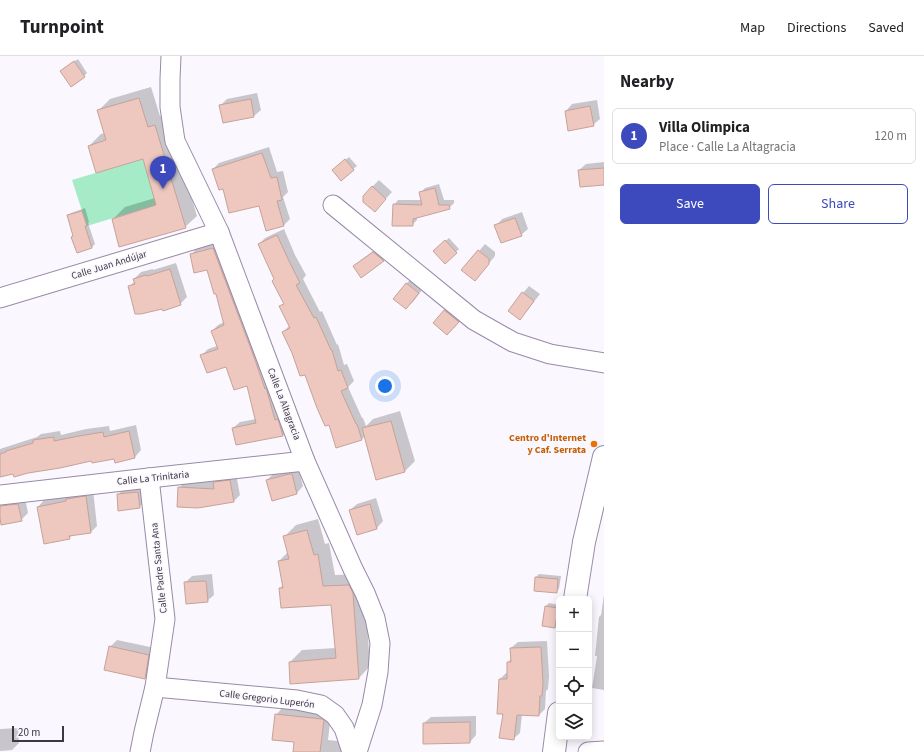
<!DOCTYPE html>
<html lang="en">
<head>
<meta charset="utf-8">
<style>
	body { margin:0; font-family:"Source Sans 3",sans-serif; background:#f2f2f2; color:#202124 }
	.controls { position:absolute; right:12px; bottom:12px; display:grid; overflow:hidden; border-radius:6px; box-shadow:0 2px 10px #0003 }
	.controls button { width:36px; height:36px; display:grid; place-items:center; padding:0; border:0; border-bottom:1px solid #e0e0e0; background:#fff; color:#202124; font:20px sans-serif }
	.scale { position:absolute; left:12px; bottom:10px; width:52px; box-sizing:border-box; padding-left:4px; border:2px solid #3e3844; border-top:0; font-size:11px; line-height:14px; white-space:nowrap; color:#3e3844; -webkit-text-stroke:3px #faf7fe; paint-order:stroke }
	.you { position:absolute; left:385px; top:330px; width:14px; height:14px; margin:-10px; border:3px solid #fff; border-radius:50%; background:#1a73e8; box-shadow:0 0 0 6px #1a73e833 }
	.badge { display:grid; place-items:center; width:26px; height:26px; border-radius:50%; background:#3c4abd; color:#fff; font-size:13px; font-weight:700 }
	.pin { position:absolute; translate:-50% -33px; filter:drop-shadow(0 1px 2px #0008) }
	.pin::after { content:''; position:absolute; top:21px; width:14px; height:12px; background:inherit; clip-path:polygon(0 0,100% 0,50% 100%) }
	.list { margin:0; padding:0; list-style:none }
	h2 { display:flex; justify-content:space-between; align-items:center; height:52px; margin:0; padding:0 16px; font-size:17px }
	h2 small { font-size:13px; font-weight:400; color:#757577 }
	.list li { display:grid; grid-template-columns:26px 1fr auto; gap:12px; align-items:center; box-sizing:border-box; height:56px; margin:0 8px 8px; padding:0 8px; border:1px solid #e0e0e0; border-radius:6px }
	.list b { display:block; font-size:15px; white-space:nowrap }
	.list p { margin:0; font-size:13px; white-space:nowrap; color:#757577 }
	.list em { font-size:13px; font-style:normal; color:#757577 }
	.actions { display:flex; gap:8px; padding:12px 16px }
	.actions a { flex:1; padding:9px 0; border:1px solid #3c4abd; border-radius:6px; text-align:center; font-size:14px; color:#3c4abd }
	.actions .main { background:#3c4abd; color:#fff }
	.icon { flex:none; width:22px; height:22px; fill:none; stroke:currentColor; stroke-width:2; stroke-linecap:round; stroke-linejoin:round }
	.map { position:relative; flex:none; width:604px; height:696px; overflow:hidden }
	header { display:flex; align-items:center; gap:24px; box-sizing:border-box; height:56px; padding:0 20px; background:#fff; border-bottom:1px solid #e0e0e0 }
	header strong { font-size:19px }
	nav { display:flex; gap:22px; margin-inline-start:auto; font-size:14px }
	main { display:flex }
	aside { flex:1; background:#fff }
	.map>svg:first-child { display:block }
	.green { fill:#a5ebc8 }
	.shadow { fill:#0003 }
	.building { fill:#eec8be; stroke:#c6a299 }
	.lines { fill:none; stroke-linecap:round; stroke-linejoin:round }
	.street-casing { stroke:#988aa7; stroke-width:21 }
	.primary-casing { stroke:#988aa7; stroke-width:24 }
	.street { stroke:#fff; stroke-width:19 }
	.primary { stroke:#fff; stroke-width:22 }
	.food-dot { fill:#e8710a; stroke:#faf7fe; stroke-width:1.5 }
	.labels { text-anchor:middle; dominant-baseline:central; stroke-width:3; stroke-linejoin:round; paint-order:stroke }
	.street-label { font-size:10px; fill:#3e3844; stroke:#faf7fe }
	.food-label { font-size:10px; font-weight:bold; fill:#c56008; stroke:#faf7fe; text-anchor:end }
</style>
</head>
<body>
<header>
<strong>Turnpoint</strong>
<nav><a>Map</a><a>Directions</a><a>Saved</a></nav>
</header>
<main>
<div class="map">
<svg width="604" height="696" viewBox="0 0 604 696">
	<rect width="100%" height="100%" fill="#faf7fe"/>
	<polygon class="green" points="143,103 156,149 87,170 72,124"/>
	<g class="shadow">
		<polygon points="78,3 87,17 84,20 64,12"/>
		<polygon points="151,31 160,60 167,58 197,160 185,171 113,163 125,151 155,142 144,102 89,90 101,78 105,77 98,55 110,43"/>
		<polygon points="257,37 261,54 254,60 224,66 220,50 227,43"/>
		<polygon points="597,44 600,63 593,69 566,55 572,48"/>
		<polygon points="269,91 277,116 283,115 288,136 283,141 290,163 284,169 267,174 259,148 224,132 213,113 219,107"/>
		<polygon points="349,101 357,110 353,113 337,111"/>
		<polygon points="604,106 604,128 579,114 586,108"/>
		<polygon points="379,124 392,136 381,148 372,131"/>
		<polygon points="439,128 444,144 454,144 454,147 449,152 417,161 417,164 412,169 394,149 398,144 422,144 420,137 425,132"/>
		<polygon points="85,152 89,166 88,167 95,188 92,191 77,196 74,179 68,160 71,157"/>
		<polygon points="522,156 528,173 521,179 496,170 502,163"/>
		<polygon points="284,173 295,199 306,219 303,223 320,256 322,255 337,289 338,288 344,309 347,308 354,325 348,331 362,362 363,362 366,370 373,363 400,355 415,405 405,415 365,380 362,383 329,367 305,317 293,297 283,276 290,269 280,251 285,246 275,223 259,188 265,182"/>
		<polygon points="449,182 459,193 445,206 434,195"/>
		<polygon points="220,187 289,373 283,379 233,372 240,366 256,363 247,329 227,310 202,299 208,293 217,290 212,275 218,269 224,266 216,237 208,212 191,199 197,192"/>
		<polygon points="485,188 495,196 495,200 481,217 463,214"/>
		<polygon points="380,190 390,198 383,204 361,220 354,211 361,204"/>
		<polygon points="176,207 187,241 180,248 163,251 129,231 135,225 134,223 141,216 153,213 153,214"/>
		<polygon points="413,221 425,230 413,246 406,252 394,243 407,227"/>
		<polygon points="529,230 540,238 526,256 520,262 523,237"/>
		<polygon points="451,248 465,259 454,272 434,267"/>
		<polygon points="136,369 141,394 135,401 115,405 115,402 92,404 13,416 0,420 0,393 37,381 41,378 60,375 61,379 86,373 109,370 110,375"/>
		<polygon points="298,411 303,430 297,437 267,424 273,418"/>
		<polygon points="236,418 240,439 234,445 179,432 186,425 214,426 221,420"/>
		<polygon points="144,430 146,445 139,451 118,439 124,432"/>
		<polygon points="93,434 97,470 91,476 73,479 69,482 38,451 44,444"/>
		<polygon points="25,442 28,457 21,464 0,456 0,449 6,444"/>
		<polygon points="376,442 383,465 377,472 358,478 350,454 357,448"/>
		<polygon points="318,463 325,488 329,487 335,519 360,518 364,525 370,610 359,622 290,606 302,594 336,592 332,548 280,532 283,529 279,505 288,496 284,481 296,469"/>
		<polygon points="212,518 214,539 207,545 185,527 192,520"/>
		<polygon points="539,518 561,520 559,533 556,536 536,521"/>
		<polygon points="604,539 604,634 592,632 597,600 595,600 599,561 601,559"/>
		<polygon points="549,547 559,549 558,568 555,571 543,569 546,550"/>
		<polygon points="117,584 155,592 151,615 145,622 110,591"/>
		<polygon points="547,585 549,620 548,633 546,635 545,653 539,659 522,658 520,677 513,683 504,658 500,623 506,617 508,617 508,606 512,602 511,592 518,586"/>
		<polygon points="283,651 331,657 328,684 347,686 346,696 294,696 295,685 276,659"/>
		<polygon points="476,660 476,679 470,686 424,667 431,661"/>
		<polygon points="18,672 19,687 12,694 0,695 0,673"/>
	</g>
	<g class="building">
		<polygon points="74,5 85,21 71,31 60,15"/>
		<polygon points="139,42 148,71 155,69 186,172 119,191 112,163 156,149 143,103 96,117 88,90 106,84 97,54"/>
		<polygon points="251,43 254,61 223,67 219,49"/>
		<polygon points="590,50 594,70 568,75 565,55"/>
		<polygon points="262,97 271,122 277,121 282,144 277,145 284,170 266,175 259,150 229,157 223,133 219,134 212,113"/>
		<polygon points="345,103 354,114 341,125 332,114"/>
		<polygon points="604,112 604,129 580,131 578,114"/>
		<polygon points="372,130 386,143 375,156 363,146 363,140"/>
		<polygon points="435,132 439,149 449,149 450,153 413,163 413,170 392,170 393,148 422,149 419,136"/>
		<polygon points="82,155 87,170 85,170 92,192 77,197 71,181 73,180 67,159"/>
		<polygon points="515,162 522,180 501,187 494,169"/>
		<polygon points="277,179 289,205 300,227 296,229 314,262 316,261 331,294 332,294 338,315 341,314 348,332 341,335 356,368 357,368 362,384 336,392 329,369 325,370 317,352 305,319 300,320 292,297 282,276 290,272 279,250 284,248 272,225 274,223 258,188"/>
		<polygon points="445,184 457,197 445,208 433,195"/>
		<polygon points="213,192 254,301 265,333 266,332 267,335 275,364 278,363 283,380 236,389 232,372 256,367 247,330 234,334 226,311 207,317 200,299 218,293 211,275 224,269 216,238 214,238 207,214 194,217 190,198"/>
		<polygon points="478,194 489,203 489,208 475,225 461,214"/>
		<polygon points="373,196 384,205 361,222 353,210"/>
		<polygon points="170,213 181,249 163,255 162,253 141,258 135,258 128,230 135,228 133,223 146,219 147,220"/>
		<polygon points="406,227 419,237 406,253 393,243"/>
		<polygon points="522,236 534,245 520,264 508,255"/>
		<polygon points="444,254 459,266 447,279 433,267"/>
		<polygon points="391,365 405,416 376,424 362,372"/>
		<polygon points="129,375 135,402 115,407 114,403 92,407 91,405 60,412 28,417 14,421 13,418 0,421 0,398 6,396 6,395 33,387 33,384 54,381 54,385 79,380 103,376 104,381"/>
		<polygon points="289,418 292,418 297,438 272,445 266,424"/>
		<polygon points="230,424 234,446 198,452 177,451 178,431 214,433 213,426"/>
		<polygon points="138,436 140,452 118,455 117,438"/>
		<polygon points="86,440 91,477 69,480 70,483 44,488 37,451 66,445 66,443"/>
		<polygon points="18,448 22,465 1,469 0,461 0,450"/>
		<polygon points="370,448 377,473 357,479 349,454"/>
		<polygon points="307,474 314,499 318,498 323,530 349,529 353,537 359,623 290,628 289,606 336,602 331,549 281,552 279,532 283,532 278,505 289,503 283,480"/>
		<polygon points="535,521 558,523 557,537 534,535"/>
		<polygon points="206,525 208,546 186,548 184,526"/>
		<polygon points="545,550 558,552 555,572 542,570"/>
		<polygon points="109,590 149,599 145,623 104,614"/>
		<polygon points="541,591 543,627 542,640 540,640 539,660 517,659 514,684 499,682 503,658 497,658 499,623 507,623 507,606 511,606 510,592"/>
		<polygon points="275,658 322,663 324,664 320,696 293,696 294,686 272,684"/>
		<polygon points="470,666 470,687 423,688 423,667"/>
	</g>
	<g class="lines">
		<g class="street-casing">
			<g id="street">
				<polyline points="171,0 170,23 170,51 175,85 219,176 305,405 353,513 365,537 375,562 380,587 378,616 372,649 357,696"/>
				<polyline points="333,149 474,264 513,286 550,298 604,307"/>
				<polyline points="0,242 219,176"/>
				<polyline points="0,439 149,422 305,405"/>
				<polyline points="155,631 297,644 321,649 335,659 344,672 352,696"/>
				<polyline points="140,696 144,676 155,631 165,563 149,422"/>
				<polyline points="588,696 604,695"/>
			</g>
		</g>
		<g class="primary-casing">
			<g id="primary">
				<polyline points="575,543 584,486 604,401"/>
				<polyline points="554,696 559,657"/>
			</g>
		</g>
		<use href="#street" class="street"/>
		<use href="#primary" class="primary"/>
	</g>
	<circle class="food-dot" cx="594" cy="388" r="4"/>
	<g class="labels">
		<g class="street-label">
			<text transform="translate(109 209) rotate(-17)">Calle Juan Andújar</text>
			<text transform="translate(284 348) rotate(69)">Calle La Altagracia</text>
			<text transform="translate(153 422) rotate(-6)">Calle La Trinitaria</text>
			<text transform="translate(159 512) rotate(-96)">Calle Padre Santa Ana</text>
			<text transform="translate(267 643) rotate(7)">Calle Gregorio Luperón</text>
		</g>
		<g class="food-label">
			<text x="586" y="382">Centro d'Internet<tspan x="586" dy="12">y Caf. Serrata</tspan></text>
		</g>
	</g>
</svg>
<div class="controls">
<button>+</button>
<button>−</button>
<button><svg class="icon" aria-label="locate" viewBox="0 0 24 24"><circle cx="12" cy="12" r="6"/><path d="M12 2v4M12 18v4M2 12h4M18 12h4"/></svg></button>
<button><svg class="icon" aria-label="layers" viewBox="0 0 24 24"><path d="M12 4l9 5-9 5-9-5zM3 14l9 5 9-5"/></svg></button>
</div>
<div class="scale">20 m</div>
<div class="you"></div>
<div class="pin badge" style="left:163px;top:133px">1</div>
</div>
<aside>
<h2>Nearby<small></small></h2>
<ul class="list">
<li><span class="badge">1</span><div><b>Villa Olimpica</b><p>Place · Calle La Altagracia</p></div><em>120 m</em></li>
</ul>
<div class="actions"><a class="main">Save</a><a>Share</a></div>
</aside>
</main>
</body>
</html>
